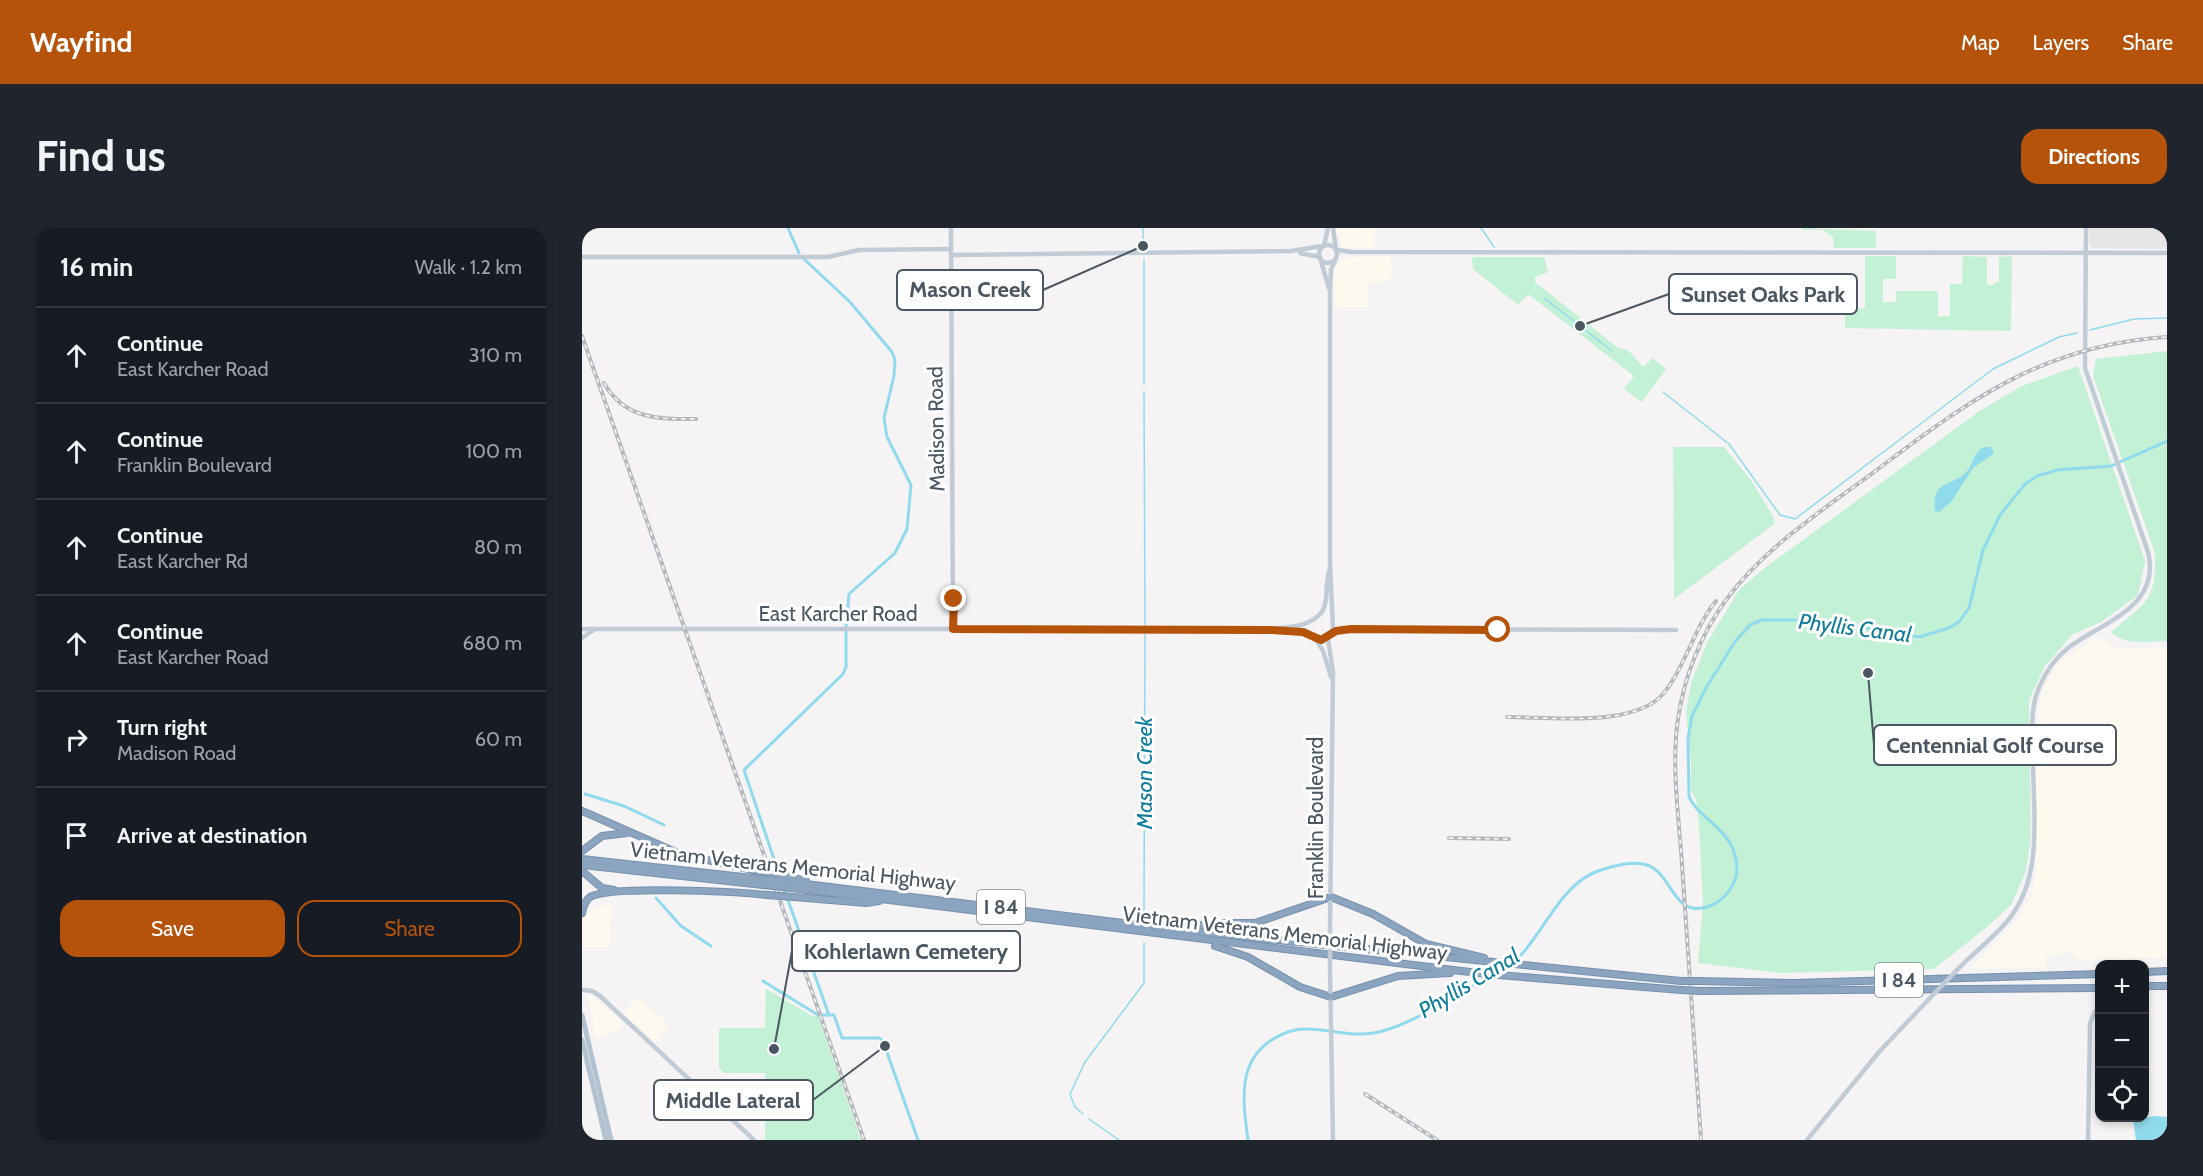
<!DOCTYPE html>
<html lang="en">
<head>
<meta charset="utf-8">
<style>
	body { margin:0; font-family:Cabin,sans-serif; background:#20242c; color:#f1f3f6 }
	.controls { position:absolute; right:18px; bottom:18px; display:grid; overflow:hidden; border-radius:12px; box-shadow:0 3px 9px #0003 }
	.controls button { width:54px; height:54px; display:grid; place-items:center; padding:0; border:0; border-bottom:2px solid #363941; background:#171b24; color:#f1f3f6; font:30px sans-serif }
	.stop { position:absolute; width:18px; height:18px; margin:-14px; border:4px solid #b45309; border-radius:50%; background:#fff }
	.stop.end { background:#b45309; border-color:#fff; box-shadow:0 2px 6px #0008 }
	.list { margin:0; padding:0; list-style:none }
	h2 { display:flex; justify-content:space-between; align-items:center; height:78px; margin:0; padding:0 24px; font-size:26px }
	h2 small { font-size:20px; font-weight:400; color:#9ea1a6 }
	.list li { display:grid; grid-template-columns:39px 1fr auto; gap:18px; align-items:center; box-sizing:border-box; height:96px; padding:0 24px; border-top:2px solid #363941 }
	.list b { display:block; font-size:22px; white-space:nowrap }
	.list p { margin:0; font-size:20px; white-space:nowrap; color:#9ea1a6 }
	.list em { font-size:20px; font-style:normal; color:#9ea1a6 }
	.actions { display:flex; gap:12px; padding:18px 24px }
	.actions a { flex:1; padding:14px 0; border:2px solid #b45309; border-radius:18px; text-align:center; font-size:21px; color:#b45309 }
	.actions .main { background:#b45309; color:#fff }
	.icon { flex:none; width:33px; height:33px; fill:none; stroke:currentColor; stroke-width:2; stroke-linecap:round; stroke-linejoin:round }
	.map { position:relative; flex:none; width:1585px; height:912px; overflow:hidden; border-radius:18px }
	header { display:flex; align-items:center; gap:36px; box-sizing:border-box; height:84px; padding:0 30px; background:#b45309; color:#fff }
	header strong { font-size:28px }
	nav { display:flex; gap:33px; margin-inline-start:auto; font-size:21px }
	.intro { display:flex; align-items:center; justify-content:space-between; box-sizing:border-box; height:144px; padding:0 36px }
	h1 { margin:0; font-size:42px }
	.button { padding:15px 27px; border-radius:18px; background:#b45309; color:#fff; font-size:21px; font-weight:700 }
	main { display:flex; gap:36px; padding:0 36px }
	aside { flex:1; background:#171b24; border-radius:18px; box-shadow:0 3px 9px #0003 }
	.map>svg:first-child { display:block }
	.commercial { fill:#fdf9ef }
	.education { fill:#e6e4e5 }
	.green { fill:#c3f1d5 }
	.water { fill:#90daee }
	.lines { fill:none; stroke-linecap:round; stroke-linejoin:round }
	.stream { stroke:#90daee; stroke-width:1.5 }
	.canal { stroke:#90daee; stroke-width:3 }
	.highway-casing { stroke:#7690ad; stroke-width:8 }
	.secondary { stroke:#c1cbd6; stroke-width:4.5 }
	.primary { stroke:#b3c2d1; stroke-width:5 }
	.highway { stroke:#8ba5c1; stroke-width:6 }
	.rail-casing { stroke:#b5b8bd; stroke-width:4 }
	.rail { stroke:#fff; stroke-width:1.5; stroke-dasharray:4.5; stroke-linecap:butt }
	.highway-bridge-casing { stroke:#7690ad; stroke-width:8; stroke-linecap:butt }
	.secondary-bridge { stroke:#c1cbd6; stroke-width:4.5 }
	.highway-bridge { stroke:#8ba5c1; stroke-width:6 }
	.route { stroke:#b45309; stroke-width:8 }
	.labels { text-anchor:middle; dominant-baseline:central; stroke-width:6; stroke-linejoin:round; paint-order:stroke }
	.shield { fill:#fff; stroke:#808990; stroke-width:1.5 }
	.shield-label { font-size:20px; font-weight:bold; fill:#4a5661 }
	.street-label { font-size:21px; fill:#4a5661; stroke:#fff }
	.water-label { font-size:22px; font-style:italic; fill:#0c7c9b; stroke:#fff }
	.leader { fill:none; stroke:#4a5661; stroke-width:2 }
	.callout-dot { fill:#4a5661; stroke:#fff; stroke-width:2 }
	.callout { fill:#fff; stroke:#4a5661; stroke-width:2 }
	.callout-label { font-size:22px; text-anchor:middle; font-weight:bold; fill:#4a5661 }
</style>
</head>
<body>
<header>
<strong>Wayfind</strong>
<nav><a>Map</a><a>Layers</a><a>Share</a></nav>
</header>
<div class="intro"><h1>Find us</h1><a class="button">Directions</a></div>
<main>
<aside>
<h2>16 min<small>Walk · 1.2 km</small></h2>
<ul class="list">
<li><svg class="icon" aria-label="ahead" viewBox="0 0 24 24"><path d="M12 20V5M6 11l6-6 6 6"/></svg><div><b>Continue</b><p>East Karcher Road</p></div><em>310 m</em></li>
<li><svg class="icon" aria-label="ahead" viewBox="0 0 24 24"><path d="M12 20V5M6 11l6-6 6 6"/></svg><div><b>Continue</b><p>Franklin Boulevard</p></div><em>100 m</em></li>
<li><svg class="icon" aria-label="ahead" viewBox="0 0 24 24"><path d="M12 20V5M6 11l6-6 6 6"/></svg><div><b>Continue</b><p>East Karcher Rd</p></div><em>80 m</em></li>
<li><svg class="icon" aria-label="ahead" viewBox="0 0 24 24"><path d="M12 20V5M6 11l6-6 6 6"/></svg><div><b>Continue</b><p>East Karcher Road</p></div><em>680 m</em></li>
<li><svg class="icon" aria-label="right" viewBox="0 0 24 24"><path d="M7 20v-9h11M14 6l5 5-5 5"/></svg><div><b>Turn right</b><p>Madison Road</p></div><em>60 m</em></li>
<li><svg class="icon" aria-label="arrive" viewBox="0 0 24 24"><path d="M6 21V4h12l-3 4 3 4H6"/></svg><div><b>Arrive at destination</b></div></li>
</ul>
<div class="actions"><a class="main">Save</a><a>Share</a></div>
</aside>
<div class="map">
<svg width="1585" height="912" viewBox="0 0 1585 912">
	<rect width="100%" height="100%" fill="#f5f3f3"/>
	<g class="commercial">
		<polygon points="753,0 793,0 793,20 760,20"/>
		<polygon points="808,28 810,46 804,54 786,55 786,79 753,79 752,43 755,36 767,29"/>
		<polygon points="1512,410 1521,411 1532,418 1543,421 1585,421 1585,729 1498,732 1489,725 1464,727 1464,739 1388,741 1431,697 1450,668 1454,640 1454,506 1458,471 1464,455 1478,434"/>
		<polygon points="29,676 28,719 0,719 0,682"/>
		<polygon points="6,767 11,768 41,796 32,805 13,809"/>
		<polygon points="56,769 86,797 73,814 41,785"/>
	</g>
	<polygon class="education" points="1507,0 1585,0 1585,21 1511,20 1507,17"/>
	<g class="green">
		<polygon points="1220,0 1294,3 1294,20 1252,20 1251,9 1241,2 1220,2"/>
		<polygon points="1283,28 1314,28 1314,51 1301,51 1301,74 1314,74 1314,63 1356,63 1356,89 1368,88 1368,56 1380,56 1381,28 1405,29 1405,57 1411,57 1412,55 1417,54 1417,29 1430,28 1429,103 1263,100 1263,81 1283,80"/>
		<polygon points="890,29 962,29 966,44 953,49 953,54 1036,120 1046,122 1061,139 1071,130 1084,141 1060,174 1042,161 1052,148 946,66 936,77 891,41"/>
		<path d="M 1585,123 L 1585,413 C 1567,413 1542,418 1529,404 C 1563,375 1575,373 1573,325 L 1511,148 L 1514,131 Z"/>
		<polygon points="1496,138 1563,333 1556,367 1519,394 1491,406 1463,438 1447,472 1449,607 1444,643 1429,677 1405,699 1352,741 1199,745 1116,735 1121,676 1117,597 1114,571 1109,563 1109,532 1104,483 1110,452 1126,413 1157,362 1180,342 1399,182 1440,158"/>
		<polygon points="1091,219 1142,219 1169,252 1193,292 1192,296 1092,371"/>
		<polygon points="184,761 230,788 236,788 279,912 183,912 183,845 142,845 137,840 137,802 139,800 183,800"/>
	</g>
	<g class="water">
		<path d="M 1402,219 L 1409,219 L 1412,225 L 1391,240 L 1369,274 L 1357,284 L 1353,283 C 1349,250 1372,260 1386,242 C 1392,233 1392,224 1402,219 Z"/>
		<polygon points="1574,888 1585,889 1585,912 1554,912 1551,891"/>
	</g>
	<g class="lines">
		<g class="stream">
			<polyline points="561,0 561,18"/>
			<polyline points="899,0 912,19"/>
			<polyline points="562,31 562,156"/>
			<polyline points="962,70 1030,123"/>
			<polyline points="1508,102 1552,91 1585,90"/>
			<polyline points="562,164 563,397"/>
			<polyline points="1081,164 1147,216 1198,287 1213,291 1411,141 1477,109 1495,105"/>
			<polyline points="562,683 563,406"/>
			<polyline points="501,886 493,879 488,866 503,834 562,755 562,715"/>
			<polyline points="507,891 537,912"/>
		</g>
		<g class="canal">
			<polyline points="206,0 217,25"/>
			<polyline points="222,31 268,74 310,124 313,132 312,148 302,190 305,209 329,257 325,301 313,325 267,366 264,399"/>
			<polyline points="3,566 42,578 82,597"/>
			<polyline points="197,646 162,542 261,446 264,439 264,404"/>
			<polyline points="202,661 247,787"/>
			<polyline points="74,670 99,698 129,718"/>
			<path d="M 913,745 C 922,740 932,734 939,727 C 963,701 981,655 1016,643 C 1030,638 1050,632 1065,637 C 1091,645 1090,692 1128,678 C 1140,673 1148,664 1153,652 C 1157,642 1154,626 1149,617 C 1139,597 1116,588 1107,569 L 1106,510 L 1110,488 L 1124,460 L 1152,415 L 1168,397 L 1180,392 L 1239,392 L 1337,409 L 1367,400 L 1377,394 L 1387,380 L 1401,322 L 1418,287 L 1443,256 L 1455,248 L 1475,242 L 1529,238 L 1585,213"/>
			<polyline points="181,753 236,787"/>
			<polyline points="240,787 252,787 260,810 297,810 301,813 336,912"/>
			<path d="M 666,912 C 661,874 654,832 693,810 C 704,804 712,801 724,801 C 748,801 772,810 797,804 C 833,795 874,767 907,748"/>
		</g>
		<g class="highway-casing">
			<g id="highway">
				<polyline points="0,583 98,626 176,643"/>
				<polyline points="0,623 20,608 45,605"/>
				<polyline points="0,631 179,651"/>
				<polyline points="0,637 181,657"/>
				<polyline points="0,643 20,660 32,662"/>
				<polyline points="205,648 224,653"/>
				<polyline points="207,654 598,702 1099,753"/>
				<polyline points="210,660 904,746 1099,762"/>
				<polyline points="212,669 284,675 297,673"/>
				<path d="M 0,685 C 1,679 3,673 8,669 C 27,657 157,664 185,667"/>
				<polyline points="603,701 629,695 673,695 749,669 791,686 844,716 902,730"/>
				<polyline points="633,718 666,729 718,759 749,769 816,748 868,745"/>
				<polyline points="1562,744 1585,743"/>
				<polyline points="1116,753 1212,755 1518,746"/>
				<polyline points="1562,758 1585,758"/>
				<polyline points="1119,763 1518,760"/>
			</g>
		</g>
		<g class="secondary">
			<polyline points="369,0 371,401"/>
			<polyline points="751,0 754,21"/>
			<circle cx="746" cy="26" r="9"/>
			<polyline points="742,17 746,0"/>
			<polyline points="755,22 770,24 1585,25"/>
			<polyline points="718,25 738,29"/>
			<polyline points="369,27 709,23 740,18"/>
			<polyline points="0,29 246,29 277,22 369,21"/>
			<polyline points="738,30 747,60"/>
			<polyline points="0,401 666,401 721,404 735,412 744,411 751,401 748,337 748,62 749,41 753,33"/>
			<path d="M 692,402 C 700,398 710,400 719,397 C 755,385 739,367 748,340"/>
			<polyline points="750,405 769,401 1094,402"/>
			<polyline points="0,410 10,403"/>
			<polyline points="734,411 741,423 749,449"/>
			<polyline points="746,411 751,444 748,701"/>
			<polyline points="748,739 751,912"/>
			<path d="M 1375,742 C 1391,725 1412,710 1427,691 C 1462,648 1451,584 1451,532 C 1451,509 1447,482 1457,460 C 1463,445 1473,430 1486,420 C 1520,394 1580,379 1566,324 L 1503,140 L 1504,0"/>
			<polyline points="0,762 10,763 18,768 172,912"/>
			<polyline points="1225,912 1297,824 1347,771"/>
			<polyline points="1506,912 1508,795 1513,784"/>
		</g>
		<g class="primary">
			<polyline points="0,787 29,912"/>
			<polyline points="0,812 24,912"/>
		</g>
		<use href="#highway" class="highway"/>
		<g class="rail-casing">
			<g id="rail">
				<polyline points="0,108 282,912"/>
				<path d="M 22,155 C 43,192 77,191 114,191"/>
				<path d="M 925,489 C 969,489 1059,501 1085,461 C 1105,434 1112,400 1134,373"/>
				<polyline points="867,610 927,611"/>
				<polyline points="783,866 855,912"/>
				<path d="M 1119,912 C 1113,820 1106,728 1100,637 C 1097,589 1089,539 1096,491 C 1102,449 1119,406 1144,372 C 1186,315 1249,277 1304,235 C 1395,166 1467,117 1585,109"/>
			</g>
		</g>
		<use href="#rail" class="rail"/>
		<g class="highway-bridge-casing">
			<g id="highway-bridge">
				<polyline points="176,643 205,648"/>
				<polyline points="179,651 207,654"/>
				<polyline points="181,657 210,660"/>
				<polyline points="185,667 212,669"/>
				<polyline points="1099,753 1116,753"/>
				<polyline points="1099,762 1119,763"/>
			</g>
		</g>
		<g class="secondary-bridge">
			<polyline points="748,739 748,701"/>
			<polyline points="1347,771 1375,742"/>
		</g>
		<use href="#highway-bridge" class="highway-bridge"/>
	</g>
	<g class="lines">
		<polyline class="route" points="372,371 371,401 689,402 721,404 739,412 754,403 769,401 916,402"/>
	</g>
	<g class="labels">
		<g class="shield">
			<rect x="395" y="662" width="48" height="34" rx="4.5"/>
			<rect x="1293" y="735" width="48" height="34" rx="4.5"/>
		</g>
		<g class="shield-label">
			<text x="419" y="679">I 84</text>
			<text x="1317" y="752">I 84</text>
		</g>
		<g class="street-label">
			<text transform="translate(354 201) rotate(-91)">Madison Road</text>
			<text x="256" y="385">East Karcher Road</text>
			<text transform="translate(733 590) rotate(-90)">Franklin Boulevard</text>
			<text transform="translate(211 638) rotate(6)">Vietnam Veterans Memorial Highway</text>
			<text transform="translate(703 705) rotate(7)">Vietnam Veterans Memorial Highway</text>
		</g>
		<g class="water-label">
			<text transform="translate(1273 400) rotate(7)">Phyllis Canal</text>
			<text transform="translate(562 545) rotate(-90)">Mason Creek</text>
			<text transform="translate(887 755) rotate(-31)">Phyllis Canal</text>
		</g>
	</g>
	<path class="leader" d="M561 18L461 62M998 98L1087 66M1286 445L1292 517M192 821L210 723M303 818L231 872"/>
	<g class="callout-dot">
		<circle cx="561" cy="18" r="6"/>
		<circle cx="998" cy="98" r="6"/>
		<circle cx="1286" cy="445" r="6"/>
		<circle cx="192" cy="821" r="6"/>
		<circle cx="303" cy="818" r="6"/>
	</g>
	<g class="callout">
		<rect x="315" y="42" width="146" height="40" rx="6"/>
		<rect x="1087" y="46" width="188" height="40" rx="6"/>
		<rect x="1292" y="497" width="242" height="40" rx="6"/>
		<rect x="210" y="703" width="228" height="40" rx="6"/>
		<rect x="72" y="852" width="159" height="40" rx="6"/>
	</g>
	<g class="callout-label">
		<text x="388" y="69">Mason Creek</text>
		<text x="1181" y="74">Sunset Oaks Park</text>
		<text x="1413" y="525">Centennial Golf Course</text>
		<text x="324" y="731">Kohlerlawn Cemetery</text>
		<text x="151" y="880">Middle Lateral</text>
	</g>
</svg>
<div class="controls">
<button>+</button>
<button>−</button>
<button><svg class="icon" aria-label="locate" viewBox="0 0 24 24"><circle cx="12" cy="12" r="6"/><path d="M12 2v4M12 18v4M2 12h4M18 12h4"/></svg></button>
</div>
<div class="stop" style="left:916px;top:402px"></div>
<div class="stop end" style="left:372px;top:371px"></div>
</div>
</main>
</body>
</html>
